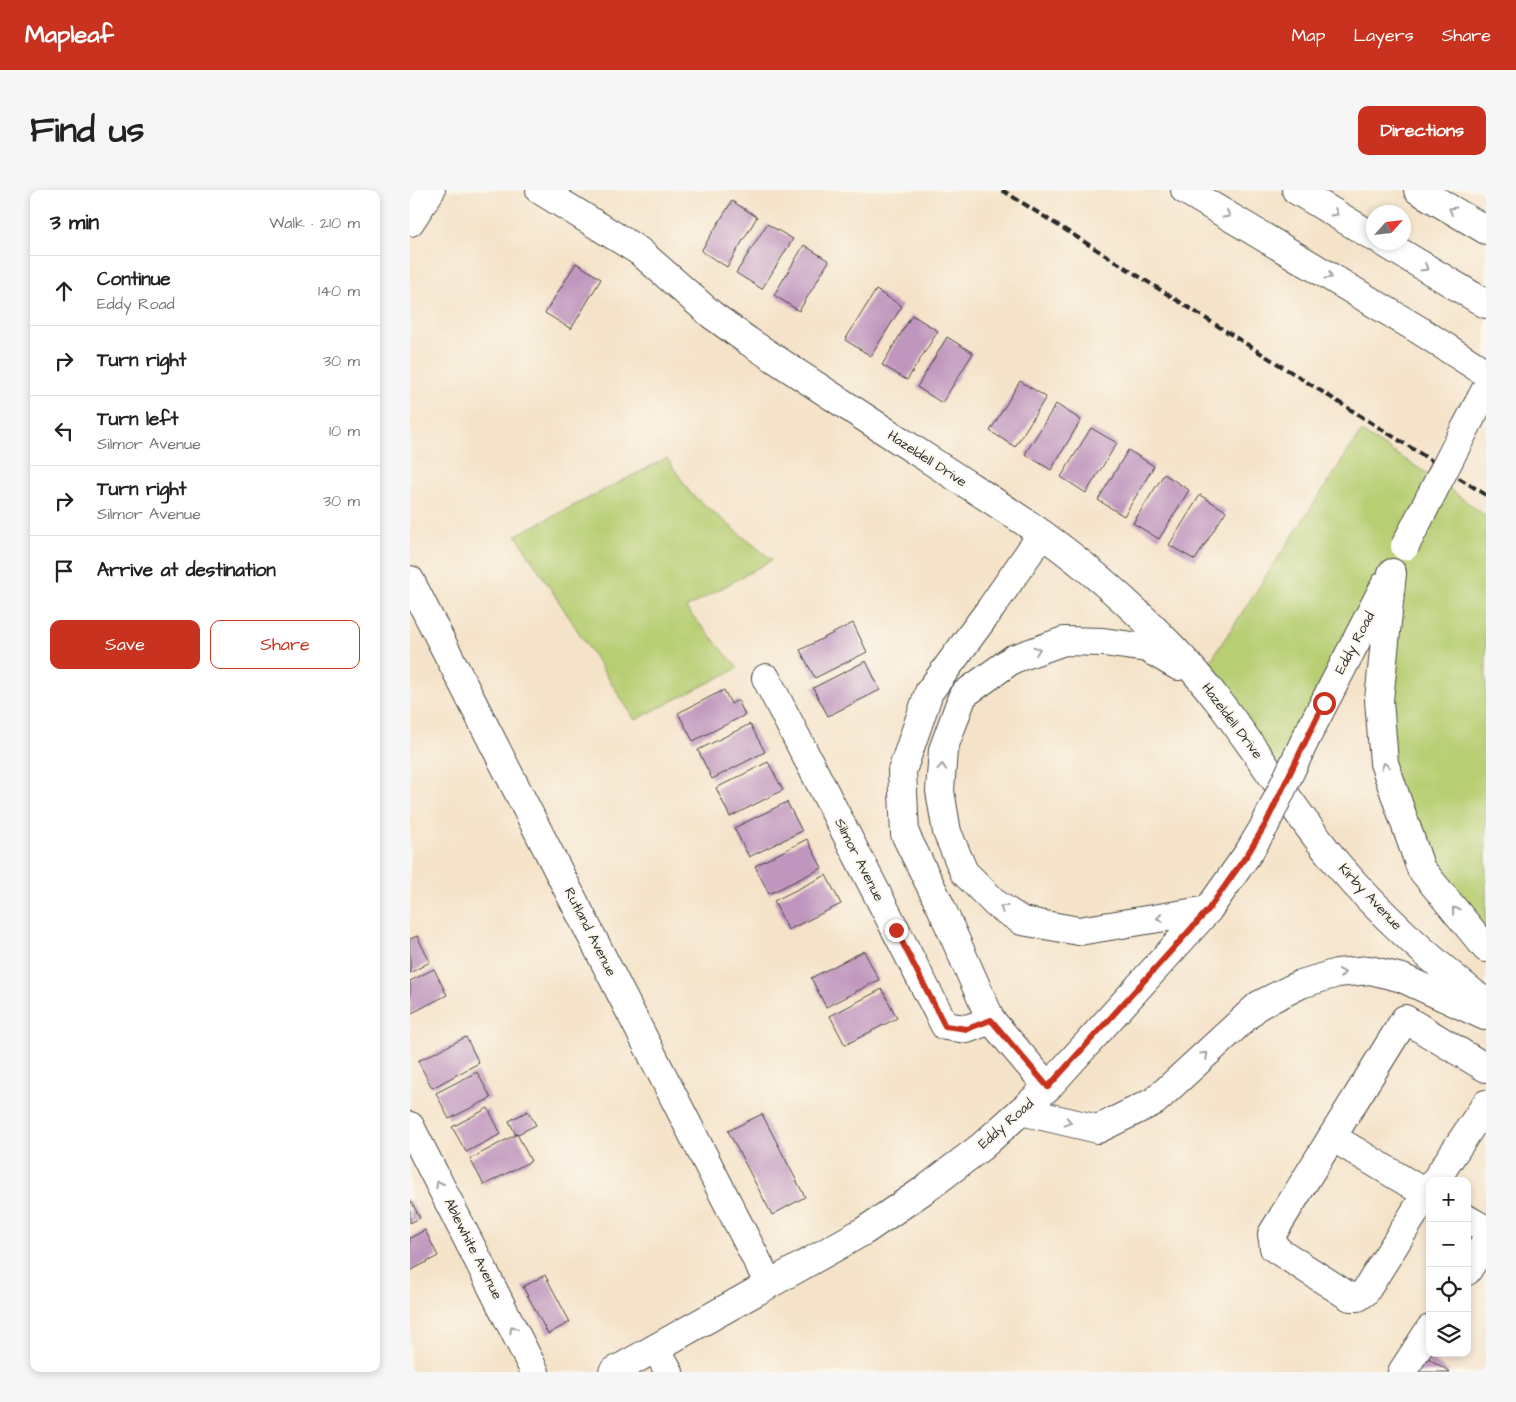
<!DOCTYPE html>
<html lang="en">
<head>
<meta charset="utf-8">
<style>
	body { margin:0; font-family:"Architects Daughter",sans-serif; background:#f6f6f6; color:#222 }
	.controls { position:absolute; right:15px; bottom:15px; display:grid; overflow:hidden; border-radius:10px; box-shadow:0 2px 8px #0003 }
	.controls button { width:45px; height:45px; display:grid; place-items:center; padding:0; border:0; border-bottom:1px solid #e0e0e0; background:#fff; color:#222; font:25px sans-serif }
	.compass { position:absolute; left:956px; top:15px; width:45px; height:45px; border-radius:50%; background:#fff; box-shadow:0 2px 8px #0003; rotate:63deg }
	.stop { position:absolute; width:15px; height:15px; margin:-11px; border:4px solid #c8321e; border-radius:50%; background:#fff }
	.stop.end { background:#c8321e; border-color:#fff; box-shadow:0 1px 5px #0008 }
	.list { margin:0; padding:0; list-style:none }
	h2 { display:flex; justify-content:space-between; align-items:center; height:65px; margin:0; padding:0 20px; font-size:21px }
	h2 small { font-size:16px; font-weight:400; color:#767676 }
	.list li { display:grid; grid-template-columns:32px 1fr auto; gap:15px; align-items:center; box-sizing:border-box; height:70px; padding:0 20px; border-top:1px solid #e0e0e0 }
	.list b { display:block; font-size:19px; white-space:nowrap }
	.list p { margin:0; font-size:16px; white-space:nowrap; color:#767676 }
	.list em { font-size:16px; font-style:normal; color:#767676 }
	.actions { display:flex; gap:10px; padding:15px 20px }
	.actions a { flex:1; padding:11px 0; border:1px solid #c8321e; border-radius:10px; text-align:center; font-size:18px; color:#c8321e }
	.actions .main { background:#c8321e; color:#fff }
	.icon { flex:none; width:28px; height:28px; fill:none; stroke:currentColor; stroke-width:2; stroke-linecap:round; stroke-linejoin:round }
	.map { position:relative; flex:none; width:1076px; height:1182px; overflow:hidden; border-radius:10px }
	header { display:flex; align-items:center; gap:30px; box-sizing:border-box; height:70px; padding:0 25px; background:#c8321e; color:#fff }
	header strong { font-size:24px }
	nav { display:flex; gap:28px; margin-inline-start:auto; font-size:18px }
	.intro { display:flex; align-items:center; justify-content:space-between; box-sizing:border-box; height:120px; padding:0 30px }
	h1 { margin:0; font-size:35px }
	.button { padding:12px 22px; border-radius:10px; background:#c8321e; color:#fff; font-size:18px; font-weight:700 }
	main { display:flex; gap:30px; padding:0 30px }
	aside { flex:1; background:#fff; border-radius:10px; box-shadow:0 2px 8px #0003 }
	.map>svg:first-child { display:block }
	.green { fill:#b7ce72; stroke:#717c4e }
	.building { fill:#c096be }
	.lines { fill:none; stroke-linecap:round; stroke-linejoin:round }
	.minor-casing { stroke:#494743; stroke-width:30 }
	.highway-casing { stroke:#494743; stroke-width:30 }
	.minor { stroke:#fff; stroke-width:28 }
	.highway { stroke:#fff; stroke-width:28 }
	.rail { stroke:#2b2b2b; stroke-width:4; stroke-dasharray:8 4; stroke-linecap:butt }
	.minor-bridge-casing { stroke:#494743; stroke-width:30; stroke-linecap:butt }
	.minor-bridge { stroke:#fff; stroke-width:28 }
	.oneway { stroke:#a0a0a0 }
	.route { stroke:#c8321e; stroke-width:6 }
	.labels { text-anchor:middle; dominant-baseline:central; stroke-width:4; stroke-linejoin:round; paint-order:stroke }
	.street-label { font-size:14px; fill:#2b2b2b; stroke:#fbf7ec }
</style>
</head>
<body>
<header>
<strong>Mapleaf</strong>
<nav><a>Map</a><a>Layers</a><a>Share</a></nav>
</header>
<div class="intro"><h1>Find us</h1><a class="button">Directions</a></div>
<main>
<aside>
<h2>3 min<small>Walk · 210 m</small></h2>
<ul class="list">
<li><svg class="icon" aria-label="ahead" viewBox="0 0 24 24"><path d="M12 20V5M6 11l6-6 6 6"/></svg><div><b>Continue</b><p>Eddy Road</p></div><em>140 m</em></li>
<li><svg class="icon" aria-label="right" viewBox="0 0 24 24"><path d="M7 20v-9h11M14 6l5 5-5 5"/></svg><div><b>Turn right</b></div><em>30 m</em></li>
<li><svg class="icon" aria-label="left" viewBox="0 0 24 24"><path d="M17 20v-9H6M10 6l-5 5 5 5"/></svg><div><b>Turn left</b><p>Silmor Avenue</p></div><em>10 m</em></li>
<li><svg class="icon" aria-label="right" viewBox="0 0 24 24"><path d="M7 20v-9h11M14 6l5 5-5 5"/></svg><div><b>Turn right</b><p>Silmor Avenue</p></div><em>30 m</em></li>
<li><svg class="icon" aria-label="arrive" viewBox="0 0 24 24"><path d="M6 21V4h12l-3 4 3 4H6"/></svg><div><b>Arrive at destination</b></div></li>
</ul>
<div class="actions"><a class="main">Save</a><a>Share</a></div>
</aside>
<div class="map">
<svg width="1076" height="1182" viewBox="0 0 1076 1182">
	<rect width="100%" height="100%" fill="#fbf7ec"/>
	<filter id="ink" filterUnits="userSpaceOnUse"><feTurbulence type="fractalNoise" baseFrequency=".02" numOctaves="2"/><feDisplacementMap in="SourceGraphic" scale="10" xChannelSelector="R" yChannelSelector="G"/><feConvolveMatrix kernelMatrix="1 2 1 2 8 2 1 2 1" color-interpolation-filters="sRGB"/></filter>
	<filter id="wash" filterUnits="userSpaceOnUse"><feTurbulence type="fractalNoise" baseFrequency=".0096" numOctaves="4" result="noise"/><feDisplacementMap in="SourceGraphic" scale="20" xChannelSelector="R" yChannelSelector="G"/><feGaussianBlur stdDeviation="1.12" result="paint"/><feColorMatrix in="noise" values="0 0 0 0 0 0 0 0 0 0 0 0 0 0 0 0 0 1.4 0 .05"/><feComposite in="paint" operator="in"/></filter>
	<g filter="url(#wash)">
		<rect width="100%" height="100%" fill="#f5e3c9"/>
		<g class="green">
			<polygon points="951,242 1023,287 1076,326 1076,758 1011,679 974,573 981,385 872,598 789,488"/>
			<polygon points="257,268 281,304 362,370 276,418 328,478 225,530 106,345"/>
		</g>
		<g id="blocks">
			<g class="building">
				<polygon points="322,11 347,27 317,77 291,61"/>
				<polygon points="357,34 383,49 352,99 326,83"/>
				<polygon points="394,55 419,71 389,121 364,105"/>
				<polygon points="166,73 191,89 161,139 135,123"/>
				<polygon points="466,100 492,116 461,166 435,150"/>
				<polygon points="502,125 528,141 497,190 472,175"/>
				<polygon points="537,147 563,163 532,213 507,197"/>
				<polygon points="610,191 636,207 605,257 580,241"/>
				<polygon points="646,214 671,230 641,280 615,264"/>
				<polygon points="681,238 707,253 676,303 651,287"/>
				<polygon points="718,260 744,276 714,326 688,310"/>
				<polygon points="754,284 779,300 749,349 723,333"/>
				<polygon points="790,305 816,321 785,370 759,355"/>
				<polygon points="443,433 457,462 405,488 390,460"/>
				<polygon points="456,471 470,500 418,526 403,498"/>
				<polygon points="314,500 321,514 328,510 335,525 283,551 268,523"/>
				<polygon points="340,534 355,562 302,589 288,560"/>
				<polygon points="358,572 373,600 320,627 306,598"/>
				<polygon points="377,612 392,641 339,667 324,638"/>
				<polygon points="397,649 412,678 359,704 345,676"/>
				<polygon points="416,685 431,714 378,740 364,711"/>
				<polygon points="7,746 20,772 0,783 0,749"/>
				<polygon points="454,761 469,790 416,817 401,788"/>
				<polygon points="24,779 37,805 0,824 0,791"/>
				<polygon points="472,799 487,828 435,855 420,826"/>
				<polygon points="56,847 69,873 22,898 8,871"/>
				<polygon points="67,882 81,908 39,929 26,903"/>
				<polygon points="78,918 91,944 56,962 42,937"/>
				<polygon points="118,921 126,935 106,945 99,931"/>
				<polygon points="352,924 395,1007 362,1025 318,941"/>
				<polygon points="107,944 121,971 74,995 60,969"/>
				<polygon points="0,1009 10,1028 0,1033"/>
				<polygon points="15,1040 28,1066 0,1081 0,1048"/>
				<polygon points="135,1085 160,1132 138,1144 113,1097"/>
				<polygon points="1015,1166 1040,1182 1004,1182"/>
			</g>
		</g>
	</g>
	<g filter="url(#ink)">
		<use href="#blocks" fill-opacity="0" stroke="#494743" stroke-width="1"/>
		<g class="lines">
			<g class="minor-casing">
				<g id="minor">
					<path d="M 130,0 L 229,61 L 302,125 L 338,151 C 399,191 461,232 523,272 C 559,296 597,319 632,344 C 677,376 719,413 758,453 C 824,519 869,604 929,676 C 973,727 1023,772 1076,813"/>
					<polyline points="0,32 21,0"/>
					<polyline points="1055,239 1076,199"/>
					<polyline points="632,344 581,418 519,502 492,581 495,644 531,717 581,830 638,897"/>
					<polyline points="982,383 969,510 974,573 1011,679 1076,758"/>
					<polyline points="0,390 359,1094"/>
					<polyline points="768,476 737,458 693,452 654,451 603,469 553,505 533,560 530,601 537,642 554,682 586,714 612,731 669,741 798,720"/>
					<polyline points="356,488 535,836 557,839 581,830"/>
					<polyline points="897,546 975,395"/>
					<polyline points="611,921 688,939 745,911 849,815 891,794 927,783 960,780 992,788 1075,826"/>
					<polyline points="0,936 125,1182"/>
					<polyline points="922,947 1020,1006"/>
					<polyline points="1025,991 1076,914"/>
					<polyline points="1020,998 955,1102 948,1107 940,1107 864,1058 862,1044 995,829 1076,878"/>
					<polyline points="1057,1029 1076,1040"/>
					<polyline points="1057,1081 1076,1052"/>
					<polyline points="246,1158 259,1182"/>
					<polyline points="203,1182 454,1041 517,998 571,957 638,897 798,720 839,662 855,635"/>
					<polyline points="992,1182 1020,1139"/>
				</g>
			</g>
			<g class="highway-casing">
				<g id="highway">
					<polyline points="775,0 1009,140 1076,183"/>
					<polyline points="886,0 964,47"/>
					<polyline points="1008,0 1076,40"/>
					<polyline points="973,52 1076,114"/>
				</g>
			</g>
			<use href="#minor" class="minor"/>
			<use href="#highway" class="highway"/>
			<polyline class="rail" points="592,0 1076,305"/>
			<g class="minor-bridge-casing">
				<g id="minor-bridge">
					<polyline points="995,356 1055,239"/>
					<polyline points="855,635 897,546"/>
				</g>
			</g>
			<use href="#minor-bridge" class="minor-bridge"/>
		</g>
		<defs><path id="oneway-chevron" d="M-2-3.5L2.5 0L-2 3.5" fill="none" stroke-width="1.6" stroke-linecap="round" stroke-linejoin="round" transform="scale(1.25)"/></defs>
		<g class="oneway">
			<use href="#oneway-chevron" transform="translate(1042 20) rotate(-150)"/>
			<use href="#oneway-chevron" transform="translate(925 23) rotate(31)"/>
			<use href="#oneway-chevron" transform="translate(817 25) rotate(31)"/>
			<use href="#oneway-chevron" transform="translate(1015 78) rotate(31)"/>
			<use href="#oneway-chevron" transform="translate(919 86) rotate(31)"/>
			<use href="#oneway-chevron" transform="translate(627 460) rotate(-19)"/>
			<use href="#oneway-chevron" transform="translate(975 576) rotate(-105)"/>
			<use href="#oneway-chevron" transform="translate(532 577) rotate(-86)"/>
			<use href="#oneway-chevron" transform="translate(593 718) rotate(-146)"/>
			<use href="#oneway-chevron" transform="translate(1045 720) rotate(-129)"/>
			<use href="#oneway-chevron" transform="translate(750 728) rotate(171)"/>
			<use href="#oneway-chevron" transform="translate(932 783) rotate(-8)"/>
			<use href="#oneway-chevron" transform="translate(795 865) rotate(-43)"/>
			<use href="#oneway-chevron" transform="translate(658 932) rotate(13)"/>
			<use href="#oneway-chevron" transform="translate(29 994) rotate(-117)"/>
			<use href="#oneway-chevron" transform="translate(103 1139) rotate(-117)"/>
		</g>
	</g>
	<g class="lines" filter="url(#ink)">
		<polyline class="route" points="486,740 535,836 557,839 581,830 638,897 798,720 839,662 855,635 914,513"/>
	</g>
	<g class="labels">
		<g class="street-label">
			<text transform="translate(517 269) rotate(33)">Hazeldell Drive</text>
			<text transform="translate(945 453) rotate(-62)">Eddy Road</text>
			<text transform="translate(822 531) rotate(53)">Hazeldell Drive</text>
			<text transform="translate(449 670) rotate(63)">Silmor Avenue</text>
			<text transform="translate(960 707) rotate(47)">Kirby Avenue</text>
			<text transform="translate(180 742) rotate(63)">Rutland Avenue</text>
			<text transform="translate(596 934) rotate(-41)">Eddy Road</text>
			<text transform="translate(63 1059) rotate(63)">Ablewhite Avenue</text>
		</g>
	</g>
</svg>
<div class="controls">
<button>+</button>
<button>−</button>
<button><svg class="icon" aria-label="locate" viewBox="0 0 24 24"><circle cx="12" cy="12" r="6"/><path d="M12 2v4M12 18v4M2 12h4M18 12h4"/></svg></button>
<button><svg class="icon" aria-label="layers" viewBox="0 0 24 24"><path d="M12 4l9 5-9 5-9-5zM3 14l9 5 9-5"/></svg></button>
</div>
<svg class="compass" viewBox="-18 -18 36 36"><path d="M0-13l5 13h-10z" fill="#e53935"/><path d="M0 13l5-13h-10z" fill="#767676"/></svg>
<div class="stop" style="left:914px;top:513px"></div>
<div class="stop end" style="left:486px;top:740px"></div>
</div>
</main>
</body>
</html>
